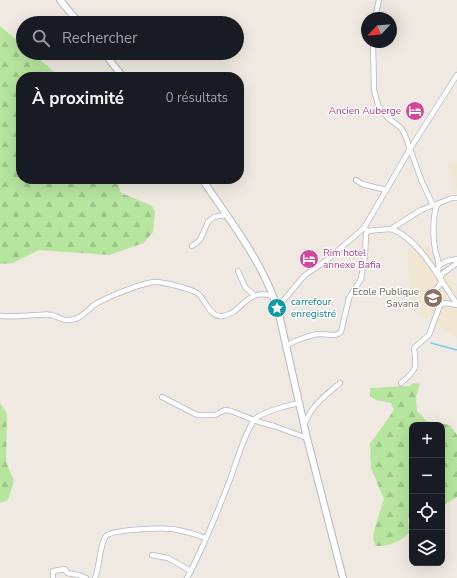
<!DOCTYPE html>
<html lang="fr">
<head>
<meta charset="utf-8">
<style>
	body { margin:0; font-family:"Nunito Sans",sans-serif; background:#242831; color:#f1f3f6 }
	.controls { position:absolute; right:12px; bottom:12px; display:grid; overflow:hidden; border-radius:8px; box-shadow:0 4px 16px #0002 }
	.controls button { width:36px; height:36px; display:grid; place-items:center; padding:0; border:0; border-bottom:1px solid #363941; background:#171b24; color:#f1f3f6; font:20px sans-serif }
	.compass { position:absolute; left:361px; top:12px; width:36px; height:36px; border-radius:50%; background:#171b24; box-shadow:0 4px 16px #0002; rotate:244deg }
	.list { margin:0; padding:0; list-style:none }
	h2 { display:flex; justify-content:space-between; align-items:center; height:52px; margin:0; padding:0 16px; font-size:17px }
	h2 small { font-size:13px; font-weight:400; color:#9ea1a6 }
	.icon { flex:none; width:22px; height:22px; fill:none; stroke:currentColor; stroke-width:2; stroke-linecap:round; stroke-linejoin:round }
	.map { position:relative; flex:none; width:457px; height:578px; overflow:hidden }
	.search { position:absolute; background:#171b24; box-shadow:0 4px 16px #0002; left:16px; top:16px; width:228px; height:44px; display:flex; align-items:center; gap:10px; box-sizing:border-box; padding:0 14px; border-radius:22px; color:#9ea1a6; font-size:15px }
	.panel { position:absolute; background:#171b24; box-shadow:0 4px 16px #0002; left:16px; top:72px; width:228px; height:112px; border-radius:16px }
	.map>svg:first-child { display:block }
	.education { fill:#f0e6d1 }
	.forest { fill:url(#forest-firs) }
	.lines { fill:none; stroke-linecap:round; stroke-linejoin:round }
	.stream { stroke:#75cff0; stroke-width:1.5 }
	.minor-casing { stroke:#b4b7c1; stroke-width:6 }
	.secondary-casing { stroke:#b4b7c1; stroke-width:8 }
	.minor { stroke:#fff; stroke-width:4.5 }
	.secondary { stroke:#fff; stroke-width:6 }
	.labels { text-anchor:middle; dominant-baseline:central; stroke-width:3; stroke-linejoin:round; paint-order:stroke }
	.hotel-label { font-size:10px; fill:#b23c85; stroke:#fff; text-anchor:end }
	.education-label { font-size:10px; fill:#785e54; stroke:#fff; text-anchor:end }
	.culture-label { font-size:10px; fill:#0d838f; stroke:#fff; text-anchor:start }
</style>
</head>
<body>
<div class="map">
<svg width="457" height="578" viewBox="0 0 457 578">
	<defs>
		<pattern id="forest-firs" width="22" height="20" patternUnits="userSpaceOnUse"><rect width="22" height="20" fill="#b6e59e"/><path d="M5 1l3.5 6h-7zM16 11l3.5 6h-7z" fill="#9dc588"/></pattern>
	</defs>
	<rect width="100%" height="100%" fill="#efe9e1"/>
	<g class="education">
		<polygon points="457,161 457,192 446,165"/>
		<polygon points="408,245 427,246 457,288 457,338 410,309"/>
	</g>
	<g class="forest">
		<polygon points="0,26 23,45 23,53 32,53 60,77 21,77 21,179 116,179 121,193 151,205 155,211 153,232 144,243 109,255 39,250 13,263 0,264"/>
		<path d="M 413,383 L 420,384 L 416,397 L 417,411 L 427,421 L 450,425 L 457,435 L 457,497 L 442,506 L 442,425 L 412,425 L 412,514 L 408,519 L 409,533 C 401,541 388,547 376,546 L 373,539 L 374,530 L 384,499 L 371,468 L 370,444 L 394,410 L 391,403 L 376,400 L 370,396 L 370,388 L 410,386 Z"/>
		<polygon points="0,403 7,414 6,462 14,481 8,500 0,503"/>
	</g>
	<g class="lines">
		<polyline class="stream" points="431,343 457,350"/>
		<g class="minor-casing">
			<g id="minor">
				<polyline points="375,18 379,0"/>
				<polyline points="373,42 374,90 378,105 388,118 401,128 405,135 422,182 433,205"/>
				<polyline points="356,180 362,184 386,190"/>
				<path d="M 391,229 C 418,237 441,281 457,304"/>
				<polyline points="368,231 377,230 391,229 421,210 452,198 457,198"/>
				<polyline points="192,246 200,240 208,222 214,217 225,215"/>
				<polyline points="440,265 447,261 457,259"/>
				<polyline points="238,271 245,287 255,296"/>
				<path d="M 437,274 C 441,265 437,258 435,249 C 433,239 432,213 438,204"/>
				<polyline points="440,279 442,274 457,263"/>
				<path d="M 442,282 C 434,291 434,292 437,303 L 440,305 L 445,303 L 457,305"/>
				<polyline points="278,310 283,301 304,276 328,259 364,228 410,149 457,75"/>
				<path d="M 0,316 C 12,317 24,316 36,315 C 41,315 47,314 52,315 C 61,318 63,322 75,319 C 82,317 88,310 94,305 C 105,298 143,282 156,282 C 164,282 191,289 197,293 C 206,299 209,318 223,316 C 243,313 246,287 273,296"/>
				<path d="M 287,346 C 292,341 311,335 319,334 C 327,333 335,338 341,332 L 349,298 L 361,279 L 365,255 L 366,234 L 368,231 L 364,228"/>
				<path d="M 401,383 C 417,370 417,368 414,348 L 429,335 L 440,305"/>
				<polyline points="162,397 197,415 215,415 225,410 231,411 259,422 274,426 307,438"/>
				<path d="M 304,426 C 311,405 325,396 340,383"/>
				<polyline points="152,555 168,558 191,571"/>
				<polyline points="53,578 53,571 65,569 67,573 79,575 86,578"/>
				<path d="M 95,578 C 100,567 99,545 106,536 C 113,529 162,528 173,529 C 184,531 195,534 206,538"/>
				<path d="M 187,578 C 204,546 218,511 231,477 C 237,460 244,435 254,420 C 261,412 289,405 299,403"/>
			</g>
		</g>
		<g class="secondary-casing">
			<g id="secondary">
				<polyline points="60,0 79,23"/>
				<polyline points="104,53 123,77"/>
				<path d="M 202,179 C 230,221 263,262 278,310 L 307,438 L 343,578"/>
			</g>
		</g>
		<use href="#minor" class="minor"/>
		<use href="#secondary" class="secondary"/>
	</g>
	<defs>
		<g id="hotel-disc" transform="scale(1)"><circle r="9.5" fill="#d1479c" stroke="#fff"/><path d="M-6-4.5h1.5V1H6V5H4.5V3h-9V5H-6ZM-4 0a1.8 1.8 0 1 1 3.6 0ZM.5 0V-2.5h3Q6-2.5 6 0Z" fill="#fff"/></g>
		<g id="school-disc" transform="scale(1)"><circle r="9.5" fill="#8d6e63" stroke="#fff"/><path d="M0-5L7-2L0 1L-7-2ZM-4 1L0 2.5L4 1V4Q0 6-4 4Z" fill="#fff"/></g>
		<g id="sight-disc" transform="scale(1)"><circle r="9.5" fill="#0f9aa8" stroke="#fff"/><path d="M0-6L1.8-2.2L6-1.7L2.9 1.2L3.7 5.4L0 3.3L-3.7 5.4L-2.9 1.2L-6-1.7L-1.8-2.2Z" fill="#fff"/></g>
	</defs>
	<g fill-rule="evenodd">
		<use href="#hotel-disc" x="415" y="111"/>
		<use href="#hotel-disc" x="309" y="259"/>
		<use href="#school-disc" x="433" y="298"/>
		<use href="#sight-disc" x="277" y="308"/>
	</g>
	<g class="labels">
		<g class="hotel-label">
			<text x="401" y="111">Ancien Auberge</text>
			<text x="323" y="253" text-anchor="start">Rim hotel<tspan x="323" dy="12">annexe Bafia</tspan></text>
		</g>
		<g class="education-label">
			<text x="419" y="292">Ecole Publique<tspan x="419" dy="12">Savana</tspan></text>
		</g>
		<g class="culture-label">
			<text x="291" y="302">carrefour<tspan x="291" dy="12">enregistré</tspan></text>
		</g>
	</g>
</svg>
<div class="controls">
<button>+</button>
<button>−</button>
<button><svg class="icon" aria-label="locate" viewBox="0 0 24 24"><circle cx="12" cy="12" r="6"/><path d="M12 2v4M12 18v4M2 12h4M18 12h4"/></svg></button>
<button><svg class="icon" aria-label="layers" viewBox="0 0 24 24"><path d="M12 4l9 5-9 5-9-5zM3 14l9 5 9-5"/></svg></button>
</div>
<svg class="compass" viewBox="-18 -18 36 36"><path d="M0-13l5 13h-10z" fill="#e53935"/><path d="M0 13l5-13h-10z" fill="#9ea1a6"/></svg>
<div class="search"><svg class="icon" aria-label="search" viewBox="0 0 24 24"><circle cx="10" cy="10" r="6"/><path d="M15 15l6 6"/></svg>Rechercher</div>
<section class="panel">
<h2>À proximité<small>0 résultats</small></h2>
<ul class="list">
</ul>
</section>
</div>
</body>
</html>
